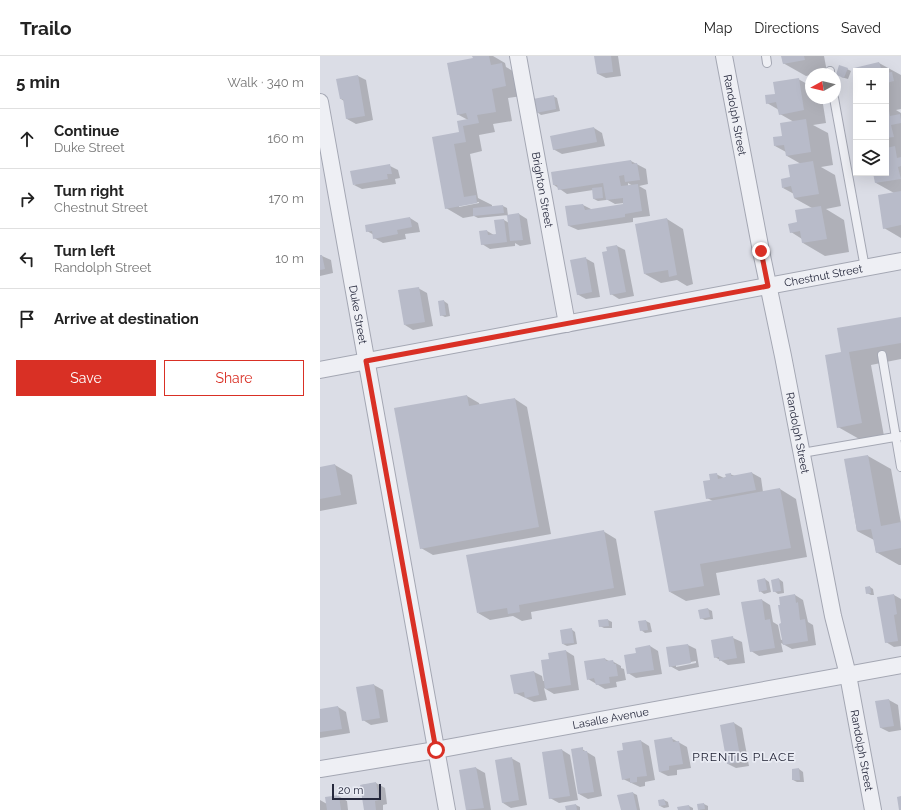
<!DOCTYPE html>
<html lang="en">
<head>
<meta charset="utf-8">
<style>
	body { margin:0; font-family:Raleway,sans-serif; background:#f2f2f2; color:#222 }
	.controls { position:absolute; right:12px; top:12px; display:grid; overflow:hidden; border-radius:0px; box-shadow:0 4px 16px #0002 }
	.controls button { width:36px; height:36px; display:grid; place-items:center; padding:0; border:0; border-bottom:1px solid #e0e0e0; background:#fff; color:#222; font:20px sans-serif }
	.compass { position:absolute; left:485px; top:12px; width:36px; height:36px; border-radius:50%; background:#fff; box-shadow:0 4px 16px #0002; rotate:262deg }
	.scale { position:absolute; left:12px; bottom:10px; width:49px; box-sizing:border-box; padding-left:4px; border:2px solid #25283c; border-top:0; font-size:11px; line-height:14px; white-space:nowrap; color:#25283c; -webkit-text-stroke:3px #eaecf4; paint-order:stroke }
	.stop { position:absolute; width:12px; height:12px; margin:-9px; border:3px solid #d93025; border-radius:50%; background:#fff }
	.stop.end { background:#d93025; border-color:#fff; box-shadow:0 1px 4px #0008 }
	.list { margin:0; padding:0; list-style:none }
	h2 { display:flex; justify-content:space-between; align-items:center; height:52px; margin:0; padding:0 16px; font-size:17px }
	h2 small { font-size:13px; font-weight:400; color:#767676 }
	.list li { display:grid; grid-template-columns:26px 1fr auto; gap:12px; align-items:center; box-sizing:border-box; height:60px; padding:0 16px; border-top:1px solid #e0e0e0 }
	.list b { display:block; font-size:15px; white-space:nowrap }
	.list p { margin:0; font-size:13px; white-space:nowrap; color:#767676 }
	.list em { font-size:13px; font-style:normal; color:#767676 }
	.actions { display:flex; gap:8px; padding:12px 16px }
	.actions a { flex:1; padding:9px 0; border:1px solid #d93025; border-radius:0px; text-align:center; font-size:14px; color:#d93025 }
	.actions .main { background:#d93025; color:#fff }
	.icon { flex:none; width:22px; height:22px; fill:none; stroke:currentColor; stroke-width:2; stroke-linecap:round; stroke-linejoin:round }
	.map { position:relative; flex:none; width:581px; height:754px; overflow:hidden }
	header { display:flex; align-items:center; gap:24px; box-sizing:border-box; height:56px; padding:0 20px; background:#fff; border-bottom:1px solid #e0e0e0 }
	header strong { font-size:19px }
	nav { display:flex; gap:22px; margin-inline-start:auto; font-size:14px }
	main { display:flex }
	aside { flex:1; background:#fff }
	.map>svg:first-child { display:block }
	.shadow { fill:#0003; fill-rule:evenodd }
	.building { fill:#b8bbc9 }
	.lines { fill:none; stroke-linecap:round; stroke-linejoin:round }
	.lane-casing { stroke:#a4a7b3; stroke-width:10 }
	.street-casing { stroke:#a4a7b3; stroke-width:18 }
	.lane { stroke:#eeeff4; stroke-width:8 }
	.street { stroke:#eeeff4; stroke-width:16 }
	.route { stroke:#d93025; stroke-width:5 }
	.labels { text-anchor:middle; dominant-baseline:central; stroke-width:3.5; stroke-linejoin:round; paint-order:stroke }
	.street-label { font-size:11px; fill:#25283c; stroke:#eaecf4 }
	.neighbourhood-label { font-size:12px; letter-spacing:1px; fill:#181a2c; stroke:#eaecf4 }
</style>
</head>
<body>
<header>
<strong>Trailo</strong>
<nav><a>Map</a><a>Directions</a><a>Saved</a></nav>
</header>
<main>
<aside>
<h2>5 min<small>Walk · 340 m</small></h2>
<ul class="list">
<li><svg class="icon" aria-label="ahead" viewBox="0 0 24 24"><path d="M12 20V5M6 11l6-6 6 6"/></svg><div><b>Continue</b><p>Duke Street</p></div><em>160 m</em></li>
<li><svg class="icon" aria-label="right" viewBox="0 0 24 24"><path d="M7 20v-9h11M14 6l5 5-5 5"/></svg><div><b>Turn right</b><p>Chestnut Street</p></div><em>170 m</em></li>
<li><svg class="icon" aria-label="left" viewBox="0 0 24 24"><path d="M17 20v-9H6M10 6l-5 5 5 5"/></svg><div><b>Turn left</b><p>Randolph Street</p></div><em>10 m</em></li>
<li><svg class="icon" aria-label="arrive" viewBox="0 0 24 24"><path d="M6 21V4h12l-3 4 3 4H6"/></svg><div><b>Arrive at destination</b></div></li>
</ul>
<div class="actions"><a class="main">Save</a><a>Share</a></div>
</aside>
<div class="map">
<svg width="581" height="754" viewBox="0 0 581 754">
	<rect width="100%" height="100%" fill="#dbdde6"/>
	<g class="shadow">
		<path d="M 156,0 L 173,0 L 185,7 L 186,11 L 198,18 L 202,40 L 188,42 L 192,65 L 173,68 L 175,76 L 159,79 L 162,95 L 150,98 L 158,142 L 172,149 L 172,151 L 183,150 L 187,152 L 188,160 L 199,158 L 207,163 L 211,188 L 200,190 L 195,187 L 195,190 L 170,193 L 162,188 L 167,175 L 174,179 L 177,179 L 184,164 L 189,167 L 188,159 L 158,162 L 154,160 L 143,162 L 126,152 L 113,82 L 140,77 L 139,66 L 148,64 L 137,58 ZM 159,146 L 159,147 L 139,151 L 139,149 Z"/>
		<polygon points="275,0 298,0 301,20 286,22 278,18"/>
		<polygon points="462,0 504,0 507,16 491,18 491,19 486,20 463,7"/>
		<polygon points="559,7 581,19 581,53 576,54 581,57 581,182 564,172 574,137 556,127 554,117 566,117 566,15 536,15 535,13"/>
		<polygon points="527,13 531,15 528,23 521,21"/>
		<polygon points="38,20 46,24 53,64 36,68 27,63 24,45 21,43"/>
		<polygon points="478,23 491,30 491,42 502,42 506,67 493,69 508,77 513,109 501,111 515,119 521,150 506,153 524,164 529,196 505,200 483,187 482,183 471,176 492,152 474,142 474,138 463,132 481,108 467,100 466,96 455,90 474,66 460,58 459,54 447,47 456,38"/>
		<polygon points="233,40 237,42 240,55 221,59 217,56"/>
		<polygon points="274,72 282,77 285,90 242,98 233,93"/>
		<path d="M 311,105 L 326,113 L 328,128 L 319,130 L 326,134 L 330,160 L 313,162 L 313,166 L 258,174 L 249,170 L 246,151 L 263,149 L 273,154 L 305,149 L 304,147 L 295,148 L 286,143 L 286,144 L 278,145 L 274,143 L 273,134 L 247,138 L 234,129 ZM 308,127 L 313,130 L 308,130 Z"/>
		<polygon points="70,110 78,114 80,122 75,123 76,128 42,133 34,129"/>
		<polygon points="90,162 98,167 100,176 85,178 86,183 63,187 54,182 54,179 47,175"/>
		<polygon points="347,163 363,173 373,228 367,230 357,224 341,227 325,218"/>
		<polygon points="297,190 305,194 314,240 299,243 291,238 288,195"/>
		<polygon points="0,200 2,200 11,204 13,217 0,220"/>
		<polygon points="265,202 274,207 280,241 266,243 257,238"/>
		<polygon points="98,232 107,237 113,270 93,274 85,269"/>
		<polygon points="124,245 128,248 130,260 125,261 121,259"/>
		<polygon points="581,262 581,303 551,309 564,380 541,384 518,371 522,297"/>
		<polygon points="147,340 159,347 160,350 195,343 207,351 231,478 113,499 101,492"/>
		<polygon points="548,400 571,413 581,467 581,509 579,509 556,496 554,484 537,475 525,404"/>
		<polygon points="15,409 32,419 37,448 0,455 0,412"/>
		<polygon points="432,417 441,422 443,436 460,433 476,443 487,501 396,517 400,539 366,545 350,536 393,445 387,442 391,424 396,418 404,422 410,418 415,420"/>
		<polygon points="283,475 296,483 306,539 211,556 212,563 202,565 193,560 170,564 158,557"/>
		<polygon points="445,523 449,526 451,536 444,538 440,535"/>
		<polygon points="459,523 463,526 464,537 458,538 454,535"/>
		<polygon points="550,531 553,533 554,539 551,539 547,537"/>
		<polygon points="475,539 483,544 488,566 493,569 496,589 472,593 461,587 463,596 439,600 431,595 442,544 450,549 453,566 458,569 461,584 463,583 461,550"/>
		<polygon points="574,539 581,543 581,590 574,591 566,586"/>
		<polygon points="388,553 392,555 393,563 385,564 381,562"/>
		<polygon points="288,564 292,566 292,572 284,572 280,570"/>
		<polygon points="326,565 330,567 332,576 325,577 321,574 319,566"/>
		<polygon points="251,573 255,576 257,588 247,590 243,588"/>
		<polygon points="413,582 422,586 425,607 408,609 395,601 392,585"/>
		<path d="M 368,589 L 376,593 L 379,611 L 359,615 L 350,610 ZM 376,605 L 376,607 L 356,611 L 356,609 Z"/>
		<polygon points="330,590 338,595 342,618 316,622 308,617 318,597"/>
		<polygon points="246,595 254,600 259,634 234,638 224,632 227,644 214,646 195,637 214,616 222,620 223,625 225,625 230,604"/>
		<polygon points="285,603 289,605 292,605 301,610 301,612 304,613 306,624 296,626 297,631 285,633 268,623 265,606"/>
		<polygon points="54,629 63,634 68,666 51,669 43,664 37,632"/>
		<polygon points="569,644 578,649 581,674 569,676 561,672 556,646"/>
		<polygon points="18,651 26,656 30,677 0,682 0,654"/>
		<polygon points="414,667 422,672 429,710 416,712 408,708"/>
		<polygon points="351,682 367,691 371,712 357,714 357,719 348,720 340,716"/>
		<polygon points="321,685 329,690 335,724 325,726 325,730 320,731 303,723 304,695"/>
		<polygon points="262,693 275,701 282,740 268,743 259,738"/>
		<polygon points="242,694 250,699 258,744 239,747 230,742"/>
		<polygon points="191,702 200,707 207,749 191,752 183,747 176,705"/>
		<polygon points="156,712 165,717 171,754 147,754 140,715"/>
		<polygon points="479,713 483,716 484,726 477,726 473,724"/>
		<polygon points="56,727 65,732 67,748 63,749 63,754 45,754 41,729"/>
		<polygon points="313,737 317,739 320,754 302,754 299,740"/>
		<polygon points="18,740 27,745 28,754 0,754 0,744 7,748"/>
		<polygon points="344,744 348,746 349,751 344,752 340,750"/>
		<polygon points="384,748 388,750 388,754 379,754"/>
		<polygon points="256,749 260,751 260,754 247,754"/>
		<polygon points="369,750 373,752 373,754 359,754"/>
	</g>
	<g class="building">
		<polygon points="152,0 169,0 171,9 182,7 186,30 172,33 176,56 157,59 159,67 143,70 146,86 134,88 144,141 156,139 157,147 125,153 112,81 139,76 137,65 148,63 146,57 137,59 127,7 153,2"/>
		<polygon points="274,0 291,0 293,16 277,18"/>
		<polygon points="461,0 484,0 485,4 463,8"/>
		<polygon points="559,6 562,15 535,15 534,12"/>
		<polygon points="519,9 528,12 524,22 516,19"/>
		<polygon points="572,16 574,25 566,27 566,17"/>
		<polygon points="38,19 45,60 26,63 23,43 20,43 16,23"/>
		<polygon points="479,22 484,54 459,59 456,46 446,48 445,39 455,38 453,26"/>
		<polygon points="234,39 236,53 216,57 213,43"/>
		<polygon points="566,48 568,48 570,60 580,58 581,64 581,67 571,69 574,81 566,82"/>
		<polygon points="486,63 491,96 466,100 464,89 454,90 453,81 462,80 460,67"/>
		<polygon points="274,71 277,86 233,94 230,80"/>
		<polygon points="575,90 577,102 581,101 581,110 578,111 581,123 555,127 553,117 566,117 566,92"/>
		<polygon points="311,104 312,108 317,107 320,124 305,126 304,119 299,120 301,130 318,128 322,155 305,158 305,161 248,170 245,150 263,148 265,154 303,148 303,142 286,144 283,127 238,134 237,129 233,129 231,116"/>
		<polygon points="493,105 499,138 474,142 471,130 462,132 461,123 470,121 468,109"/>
		<polygon points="70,108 72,118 67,118 68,123 33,129 30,115"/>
		<polygon points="282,131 283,142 273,143 272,132"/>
		<polygon points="581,135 581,169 563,173 558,139"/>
		<polygon points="183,149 184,157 153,160 153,152"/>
		<polygon points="501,150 507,183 482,187 480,175 470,177 468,168 477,166 475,154"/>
		<polygon points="199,157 203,184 190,185 187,159"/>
		<polygon points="90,161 92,171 77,174 78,178 53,183 52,175 46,176 45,169"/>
		<polygon points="347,162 357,219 349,221 348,214 324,218 315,168"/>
		<polygon points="184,163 187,186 161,189 159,175 167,174 168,179 176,178 174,164"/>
		<polygon points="297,189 306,236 290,239 282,196 287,195 286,191"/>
		<polygon points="0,199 2,199 5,213 0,214"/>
		<polygon points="266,201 272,236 257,239 250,204"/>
		<polygon points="99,231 105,266 84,269 78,234"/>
		<polygon points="124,244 126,259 120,260 118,245"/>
		<polygon points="581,261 581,287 529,296 542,367 517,372 505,299 521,296 517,272"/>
		<polygon points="147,339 149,350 195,342 219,471 100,493 74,352"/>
		<polygon points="548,399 561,470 581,466 581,492 556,497 551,473 537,475 524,403"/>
		<polygon points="15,408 21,439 0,443 0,411"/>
		<polygon points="432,416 436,434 386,443 383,425 390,424 389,418 397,417 398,423 406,421 405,418 411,417 411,420"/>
		<polygon points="460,432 471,492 380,508 384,530 349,536 334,455"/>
		<polygon points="284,474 294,532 199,549 200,556 188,558 187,552 157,557 146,499"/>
		<polygon points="445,522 447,534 439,536 437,524"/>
		<polygon points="459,522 461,535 453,536 451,524"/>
		<polygon points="550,530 551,537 546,538 545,531"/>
		<polygon points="475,538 476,547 478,546 480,564 485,563 488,585 463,589 459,568 461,567 458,549 460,549 459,541"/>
		<polygon points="574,538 577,558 574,559 578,585 565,587 557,541"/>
		<polygon points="442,543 445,564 450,563 455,592 430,596 421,546"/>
		<polygon points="388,552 390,561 380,563 378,554"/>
		<polygon points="288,563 289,570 279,571 278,564"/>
		<polygon points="326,564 328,574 320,575 318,565"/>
		<polygon points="252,572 254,587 242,588 240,574"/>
		<polygon points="413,580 417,602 399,605 399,601 394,602 391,584"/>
		<polygon points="368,588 371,607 349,611 346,591"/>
		<polygon points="330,589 334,614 307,618 304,599 316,597 315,592"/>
		<polygon points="246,594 251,629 225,633 221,604 229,603 228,597"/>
		<polygon points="285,602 286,605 293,604 294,608 296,608 298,620 289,621 290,627 276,629 274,622 267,624 264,605"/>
		<polygon points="214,615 219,639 205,642 204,636 194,638 190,619"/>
		<polygon points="54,628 60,662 42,665 36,631"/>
		<polygon points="569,643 574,670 560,672 555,645"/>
		<polygon points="18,650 22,673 0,676 0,653"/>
		<polygon points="414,666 421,706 407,708 400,669"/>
		<polygon points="352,681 353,686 359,685 363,708 349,710 349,714 339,716 334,684"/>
		<polygon points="321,684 327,720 317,721 317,726 310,727 310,722 302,724 297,695 303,694 302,687"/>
		<polygon points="263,691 263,695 267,695 274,736 258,738 251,693"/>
		<polygon points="242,693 250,740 229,743 222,696"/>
		<polygon points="192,701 199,744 182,747 175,704"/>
		<polygon points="156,711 164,752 146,754 139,714"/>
		<polygon points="479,712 480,724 472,724 472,713"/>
		<polygon points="56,726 59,744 55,745 56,754 44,754 40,729"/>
		<polygon points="313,736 317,754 301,754 297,739"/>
		<polygon points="19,739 21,754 7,754 5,741"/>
		<polygon points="581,740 581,754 579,754 577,741"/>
		<polygon points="344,743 346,749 339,750 338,744"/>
		<polygon points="384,747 385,753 378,754 377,748"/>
		<polygon points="256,748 257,754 246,754 245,750"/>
		<polygon points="369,749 370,754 358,754 357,751"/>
	</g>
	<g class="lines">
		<g class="lane-casing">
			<g id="lane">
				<polyline points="446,0 447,7"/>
				<polyline points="510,15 510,18"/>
				<polyline points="514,42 545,212"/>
				<polyline points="562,299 581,411"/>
				<polyline points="482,397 581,380"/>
			</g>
		</g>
		<g class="street-casing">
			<g id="street">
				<path id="s1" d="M 198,0 L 247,268"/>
				<path id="s2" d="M 404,0 L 441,195 L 463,300 L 513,560 L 528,619 L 553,754"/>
				<path id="s3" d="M 0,46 L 127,754"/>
				<path id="s4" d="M 0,314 L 581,205"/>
				<path id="s5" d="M 0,713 L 116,694 L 581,609"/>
			</g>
		</g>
		<use href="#lane" class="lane"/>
		<use href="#street" class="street"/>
	</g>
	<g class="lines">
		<polyline class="route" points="116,694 46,305 448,230 441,195"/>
	</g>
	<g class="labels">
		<g class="street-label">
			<text stroke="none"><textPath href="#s2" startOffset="60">Randolph Street</textPath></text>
			<text stroke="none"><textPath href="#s1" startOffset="136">Brighton Street</textPath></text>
			<text stroke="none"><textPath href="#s4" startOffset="512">Chestnut Street</textPath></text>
			<text stroke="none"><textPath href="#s3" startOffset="216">Duke Street</textPath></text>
			<text stroke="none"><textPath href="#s2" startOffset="384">Randolph Street</textPath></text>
			<text stroke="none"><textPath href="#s5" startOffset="295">Lasalle Avenue</textPath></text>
			<text stroke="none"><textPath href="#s2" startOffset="708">Randolph Street</textPath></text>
		</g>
		<g class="neighbourhood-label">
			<text x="424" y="701">PRENTIS PLACE</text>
		</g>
	</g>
</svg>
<div class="controls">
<button>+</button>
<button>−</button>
<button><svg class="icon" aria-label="layers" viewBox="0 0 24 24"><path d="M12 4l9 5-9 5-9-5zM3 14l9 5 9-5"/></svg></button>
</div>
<svg class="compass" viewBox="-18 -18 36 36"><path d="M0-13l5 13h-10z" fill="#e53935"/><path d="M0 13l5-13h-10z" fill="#767676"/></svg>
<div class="scale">20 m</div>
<div class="stop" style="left:116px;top:694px"></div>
<div class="stop end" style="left:441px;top:195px"></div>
</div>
</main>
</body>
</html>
